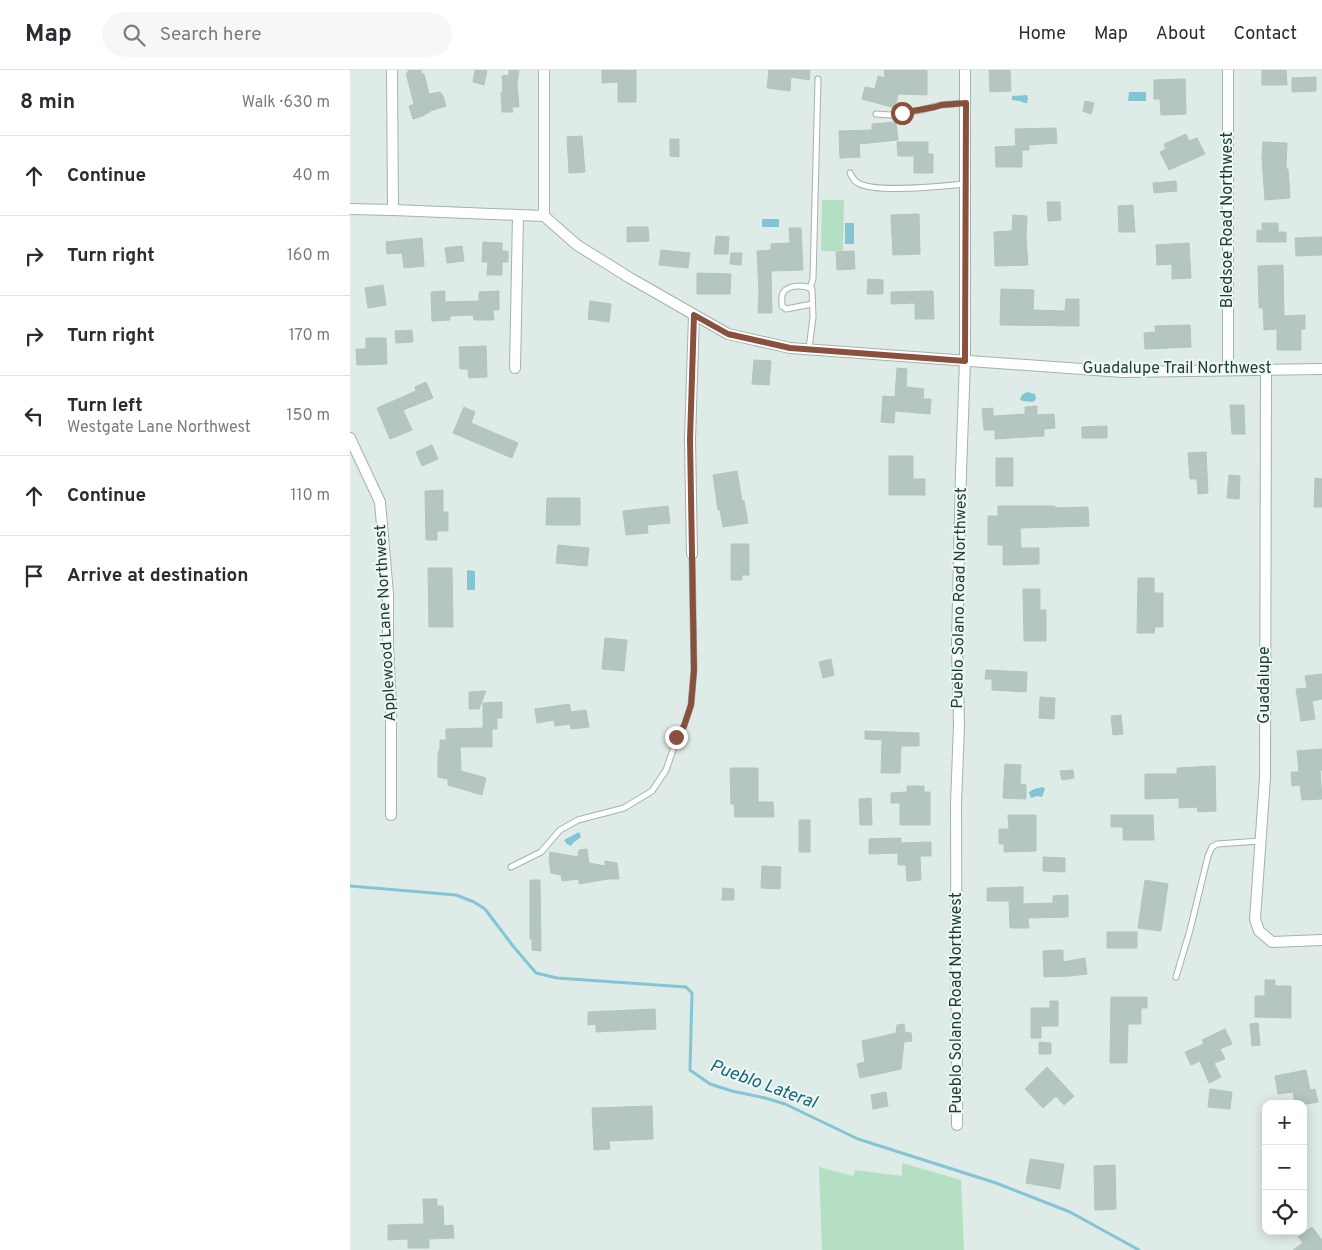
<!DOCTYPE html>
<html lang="en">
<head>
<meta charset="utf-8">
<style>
	body { margin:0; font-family:Overpass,sans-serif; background:#f7f7f7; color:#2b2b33 }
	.controls { position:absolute; right:15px; bottom:15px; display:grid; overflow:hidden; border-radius:10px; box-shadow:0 2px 12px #0003 }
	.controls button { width:45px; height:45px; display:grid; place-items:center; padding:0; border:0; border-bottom:1px solid #e1e1e2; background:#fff; color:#2b2b33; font:25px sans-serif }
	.stop { position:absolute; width:15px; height:15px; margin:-11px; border:4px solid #8a503e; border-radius:50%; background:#fff }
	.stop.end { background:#8a503e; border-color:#fff; box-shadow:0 1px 5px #0008 }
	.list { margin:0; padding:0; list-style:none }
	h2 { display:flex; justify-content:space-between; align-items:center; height:65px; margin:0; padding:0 20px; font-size:21px }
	h2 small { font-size:16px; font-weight:400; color:#7c7c81 }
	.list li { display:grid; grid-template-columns:32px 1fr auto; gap:15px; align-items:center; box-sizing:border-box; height:80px; padding:0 20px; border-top:1px solid #e1e1e2 }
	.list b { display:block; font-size:19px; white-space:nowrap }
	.list p { margin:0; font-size:16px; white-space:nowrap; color:#7c7c81 }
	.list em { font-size:16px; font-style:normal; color:#7c7c81 }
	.icon { flex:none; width:28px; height:28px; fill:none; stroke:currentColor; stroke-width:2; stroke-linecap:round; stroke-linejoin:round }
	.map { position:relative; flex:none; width:972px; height:1180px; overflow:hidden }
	header { display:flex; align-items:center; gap:30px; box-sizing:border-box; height:70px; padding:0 25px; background:#fff; border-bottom:1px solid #e1e1e2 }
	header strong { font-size:24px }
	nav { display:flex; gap:28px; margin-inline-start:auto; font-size:18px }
	.search { width:350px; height:45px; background:#f7f7f7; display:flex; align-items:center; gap:12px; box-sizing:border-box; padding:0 18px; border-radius:28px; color:#7c7c81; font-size:19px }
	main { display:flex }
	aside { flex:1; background:#fff }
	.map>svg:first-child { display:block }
	.green { fill:#b5dfc2 }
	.water { fill:#82c6d6 }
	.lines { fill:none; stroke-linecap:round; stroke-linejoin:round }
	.stream { stroke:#82c6d6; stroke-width:3 }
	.building { fill:#b4c6bf; stroke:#b1c5be }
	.service-casing { stroke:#a2b3ae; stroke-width:7 }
	.minor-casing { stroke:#a2b3ae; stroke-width:12 }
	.service { stroke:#fff; stroke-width:5 }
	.minor { stroke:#fff; stroke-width:10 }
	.route { stroke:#8a503e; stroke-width:6 }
	.labels { text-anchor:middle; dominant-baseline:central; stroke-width:4; stroke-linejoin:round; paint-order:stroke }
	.street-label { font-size:16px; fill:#1f3d36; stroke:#eff8f4 }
	.water-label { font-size:18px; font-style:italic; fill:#14677d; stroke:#eff8f4 }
</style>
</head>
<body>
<header>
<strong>Map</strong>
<div class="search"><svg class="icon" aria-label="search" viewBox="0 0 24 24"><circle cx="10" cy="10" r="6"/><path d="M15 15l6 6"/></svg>Search here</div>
<nav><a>Home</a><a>Map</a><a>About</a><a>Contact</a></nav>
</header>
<main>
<aside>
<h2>8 min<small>Walk · 630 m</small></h2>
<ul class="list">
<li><svg class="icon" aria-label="ahead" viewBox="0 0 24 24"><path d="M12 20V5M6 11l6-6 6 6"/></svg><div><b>Continue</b></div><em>40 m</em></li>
<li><svg class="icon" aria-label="right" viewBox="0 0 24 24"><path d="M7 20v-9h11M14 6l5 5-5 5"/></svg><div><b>Turn right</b></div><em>160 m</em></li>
<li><svg class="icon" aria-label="right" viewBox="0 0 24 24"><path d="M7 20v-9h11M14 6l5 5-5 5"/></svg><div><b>Turn right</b></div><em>170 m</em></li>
<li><svg class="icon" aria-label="left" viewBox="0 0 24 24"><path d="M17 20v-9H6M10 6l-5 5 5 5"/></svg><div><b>Turn left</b><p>Westgate Lane Northwest</p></div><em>150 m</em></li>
<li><svg class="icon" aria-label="ahead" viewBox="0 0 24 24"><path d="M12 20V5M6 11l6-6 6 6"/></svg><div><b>Continue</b></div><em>110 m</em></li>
<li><svg class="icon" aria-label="arrive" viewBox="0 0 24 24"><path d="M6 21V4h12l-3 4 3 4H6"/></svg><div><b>Arrive at destination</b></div></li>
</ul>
</aside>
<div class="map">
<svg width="972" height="1180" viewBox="0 0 972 1180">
	<rect width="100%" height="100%" fill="#dfebe6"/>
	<g class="green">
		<polygon points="472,130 494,130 493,181 471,181"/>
		<polygon points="552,1093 611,1110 614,1180 472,1180 469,1097 503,1106 505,1100 552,1106"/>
	</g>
	<g class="water">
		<polygon points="779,22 796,22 796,31 778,31"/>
		<polygon points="677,25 678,29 677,33 675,33 670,31 662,30 662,26"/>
		<rect x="412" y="149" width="17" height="8"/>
		<rect x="495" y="153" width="9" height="21"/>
		<polygon points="677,322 685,324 686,329 683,332 672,331 670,329 672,325"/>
		<polygon points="117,500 125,501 125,520 117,520"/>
		<polygon points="693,717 695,719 692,727 687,726 681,728 679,723 679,722 684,719"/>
		<polygon points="229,762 231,767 223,773 221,776 217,774 214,770"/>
	</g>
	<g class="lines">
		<polyline class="stream" points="0,816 106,825 124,832 135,839 163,876 186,903 207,908 336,917 342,923 340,1000 360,1014 382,1021 415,1028 435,1034 508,1069 646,1113 720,1142 789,1180"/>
	</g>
	<g class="building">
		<polygon points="58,0 71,0 72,4 74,4 79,24 90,22 93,26 96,36 80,41 80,42 75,44 75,45 63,49 59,36 64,34 56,3 58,3"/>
		<polygon points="125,0 137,0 134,15 123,12"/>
		<polygon points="159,0 169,0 167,14 169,37 162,37 163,42 152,42 151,22 153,23 152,6 159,5"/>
		<polygon points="252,0 286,0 286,32 268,32 268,12 252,13"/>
		<polygon points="419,0 460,0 459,10 441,7 440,21 417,18"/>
		<polygon points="534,0 577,0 577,25 548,24 545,38 512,29 515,17 525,19 528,6 535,8"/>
		<polygon points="639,0 660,0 661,21 640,22"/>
		<polygon points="912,0 936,0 937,15 912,15"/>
		<polygon points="966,7 966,21 942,22 942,8"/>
		<polygon points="835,9 836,44 811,45 810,29 804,29 804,10"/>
		<polygon points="735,31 744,33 741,44 733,41"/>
		<polygon points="546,52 548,70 509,74 510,87 490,88 489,61 522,60 522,54"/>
		<polygon points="706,58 707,73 679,75 679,80 672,80 672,97 646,97 645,77 666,76 665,59"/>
		<polygon points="836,64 839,71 847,68 855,84 819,100 810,82 816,79 814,74"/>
		<polygon points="232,66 235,102 219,103 217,67"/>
		<polygon points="320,69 329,69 329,87 320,86"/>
		<polygon points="547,72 578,72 578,84 583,84 583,103 564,103 564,86 548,86"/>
		<polygon points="913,72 937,73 936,99 938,99 940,128 915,130 912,89"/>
		<polygon points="826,111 827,121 804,123 803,113"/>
		<polygon points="697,132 710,132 711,150 698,151"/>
		<polygon points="783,135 785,162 769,162 768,136"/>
		<polygon points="569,144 570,184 543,185 541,145"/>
		<polygon points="663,145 677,146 676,166 678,195 645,196 644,162 662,161"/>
		<polygon points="912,153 928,153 928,162 936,162 936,172 907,172 907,160 912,161"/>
		<polygon points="277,157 298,157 299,171 277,172"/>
		<polygon points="439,158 451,158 453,200 421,201 422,243 408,243 409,223 407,181 421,180 421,174 440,173"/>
		<polygon points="366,166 379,167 378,184 364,184"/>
		<polygon points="972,167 972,185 946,186 945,168"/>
		<polygon points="72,168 74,196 54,198 52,183 37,184 36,172"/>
		<polygon points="133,172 152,173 152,181 158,181 158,192 152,192 152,205 137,205 138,192 132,192"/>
		<polygon points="839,173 841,208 822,209 822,194 807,195 806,175"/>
		<polygon points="112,176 114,191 97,193 95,178"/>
		<polygon points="311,180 340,183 338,198 309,195"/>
		<polygon points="504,181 505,199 487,200 486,182"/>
		<polygon points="381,183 392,183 391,195 380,194"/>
		<polygon points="933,195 934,246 955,245 955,259 951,259 951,280 927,280 927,259 914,260 913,238 909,238 908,196"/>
		<polygon points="347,203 381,204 380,224 347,224"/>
		<polygon points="518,209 533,210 533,224 517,224"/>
		<polygon points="33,215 36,235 18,238 15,218"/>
		<polygon points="651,219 684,220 683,240 715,241 716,229 729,229 729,256 650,255"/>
		<polygon points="95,221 95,232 129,231 129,222 149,221 149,240 143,240 144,250 124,250 123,245 100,246 100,250 82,251 81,222"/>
		<polygon points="583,221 584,249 565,249 565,233 541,234 541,222"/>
		<polygon points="240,231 261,234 259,252 238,249"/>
		<polygon points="840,255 841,277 795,279 794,263 806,262 805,256"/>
		<polygon points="62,260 63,272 46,273 45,261"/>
		<polygon points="16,268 36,268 37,294 7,295 6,279 16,279"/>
		<polygon points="136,276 137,307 119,308 118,299 110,299 109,277"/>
		<polygon points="404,290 421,291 419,315 402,314"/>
		<polygon points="547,298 557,299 556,317 574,319 573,329 581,329 580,344 545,341 544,353 531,352 533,326 545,327"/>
		<polygon points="76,312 83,328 53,340 62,360 40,369 27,338 66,321 65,317"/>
		<polygon points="880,335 894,335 895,364 882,364"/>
		<polygon points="687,336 687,345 704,344 705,358 694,359 694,366 645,369 645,360 634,360 632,339 643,338 643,346 675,344 675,337"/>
		<polygon points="114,337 125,342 121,353 168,373 162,388 103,363"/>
		<polygon points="757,356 757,368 732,368 732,357"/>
		<polygon points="82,375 88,389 72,396 66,382"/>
		<polygon points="856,382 858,423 848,424 847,409 840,409 838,383"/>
		<polygon points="539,386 563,386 563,409 575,409 575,425 539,425"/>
		<rect x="646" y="388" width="17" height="28"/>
		<polygon points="387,401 392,431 394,431 398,453 373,457 370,440 368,440 363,405"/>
		<polygon points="879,405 890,406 889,429 877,428"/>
		<polygon points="965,408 972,409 972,437 964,437"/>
		<polygon points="93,420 93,442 98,442 98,461 87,461 87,470 76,470 75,421"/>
		<polygon points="197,428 230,428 230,455 196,455"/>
		<polygon points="318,436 320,453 297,455 298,463 276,465 273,441"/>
		<polygon points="648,436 705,436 705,438 738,437 739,456 670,458 671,478 689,478 689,494 653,495 653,475 638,475 638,446 648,446"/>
		<polygon points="381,474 399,474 399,505 392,505 392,510 381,510"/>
		<polygon points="208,475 239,478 237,496 206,493"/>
		<polygon points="78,498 102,498 103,557 79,557"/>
		<polygon points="788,508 804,508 804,523 813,523 813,557 805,557 804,563 787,563"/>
		<polygon points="673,519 690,519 690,540 696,540 696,571 674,571"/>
		<polygon points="255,568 277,570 274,601 252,599"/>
		<polygon points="481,589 484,605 473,608 469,592"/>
		<polygon points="636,600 677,602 676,622 642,620 642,609 635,609"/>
		<polygon points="972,604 972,629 962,631 965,649 951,651 946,619 957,618 955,606"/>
		<polygon points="136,621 129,639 119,639 119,622"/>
		<polygon points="690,627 705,628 704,649 689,648"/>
		<polygon points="152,632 152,648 147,648 147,659 142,659 142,677 110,677 111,701 136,708 132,725 98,715 98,709 88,707 88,684 90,678 90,670 96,670 96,659 133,658 133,633"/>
		<polygon points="219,634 221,642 236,640 239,657 221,659 220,654 205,656 204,650 187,653 185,639"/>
		<polygon points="771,645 773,664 763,665 761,646"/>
		<polygon points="515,661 569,663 569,676 551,676 550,703 531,703 532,670 515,669"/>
		<polygon points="972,679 972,700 970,700 972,729 952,730 950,715 942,716 941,702 949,702 947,681"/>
		<polygon points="655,694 671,695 670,714 676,715 676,729 653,728"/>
		<polygon points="865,696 866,741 848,742 847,737 829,738 829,728 795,729 795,704 827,704 827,698"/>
		<polygon points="380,698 408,698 408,732 423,732 424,747 385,747 384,734 381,734"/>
		<polygon points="723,700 724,708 712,710 710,701"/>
		<polygon points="557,716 574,716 574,722 580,722 580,755 550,755 550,733 541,733 541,723 557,722"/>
		<polygon points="521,728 522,755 510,755 509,729"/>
		<polygon points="658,745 686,745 686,781 654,782 654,774 649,774 649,759 659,759"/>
		<polygon points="761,745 803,745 804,770 773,770 773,757 761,757"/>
		<rect x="449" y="750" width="11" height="32"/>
		<polygon points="551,768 551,773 581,772 581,786 570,786 571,810 557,811 556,795 548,795 548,783 519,784 519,769"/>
		<polygon points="237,779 239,793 255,796 255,791 267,793 269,809 258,809 229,814 229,809 212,811 211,805 201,803 199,789 200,782 228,787 229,780"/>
		<polygon points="693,787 715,788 715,802 693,801"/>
		<polygon points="412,796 431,797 430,819 411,818"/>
		<polygon points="180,810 190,810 191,881 182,880 182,869 180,869"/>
		<polygon points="795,810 818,814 811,861 788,858"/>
		<polygon points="673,817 673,834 703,833 703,826 718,825 718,847 678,848 679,858 660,858 659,831 637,831 637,818"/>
		<polygon points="373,818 384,819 384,830 372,830"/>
		<rect x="757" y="862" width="30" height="16"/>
		<polygon points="713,880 713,892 735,888 737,904 720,906 694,907 693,881"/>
		<polygon points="915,910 925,910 925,916 941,916 941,948 905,947 905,926 915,926"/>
		<polygon points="761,927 797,927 797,938 791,938 791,954 778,954 777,993 760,993"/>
		<polygon points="700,931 708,931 708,956 691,956 691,968 681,968 681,938 700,938"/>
		<polygon points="305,939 306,959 246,962 246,954 238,955 238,942"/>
		<polygon points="908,953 910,975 902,976 900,954"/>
		<polygon points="554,954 555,962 561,963 562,971 554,972 551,999 510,1008 507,994 515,992 512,971 546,963 547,955"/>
		<polygon points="875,959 882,974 870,979 875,989 864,993 871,1007 859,1013 850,991 841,995 835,982 854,974 852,970"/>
		<polygon points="689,972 701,973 701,984 689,984"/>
		<polygon points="697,997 724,1026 714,1035 706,1026 693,1038 675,1019"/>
		<polygon points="956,1000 960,1020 965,1019 968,1032 956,1034 945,1034 943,1022 928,1024 925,1006"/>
		<polygon points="860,1019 882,1022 880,1039 858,1037"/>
		<polygon points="536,1022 538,1036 523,1039 521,1025"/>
		<polygon points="302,1036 303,1069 259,1071 260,1079 244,1080 242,1038"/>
		<polygon points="680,1089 714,1094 710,1119 676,1113"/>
		<polygon points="765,1095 766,1139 745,1140 744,1096"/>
		<polygon points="73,1129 87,1129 87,1136 93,1136 94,1156 103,1155 104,1168 79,1169 79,1178 58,1178 58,1169 38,1170 38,1155 74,1154"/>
		<polygon points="962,1157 972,1170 972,1180 943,1180 953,1173 948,1167"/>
	</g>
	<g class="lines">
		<g class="service-casing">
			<g id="service">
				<polyline points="526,44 541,45 571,40 591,35 615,33"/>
				<path d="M 500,103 C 503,109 505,112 510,114 C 529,123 592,116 615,114"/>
				<polyline points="460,218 463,209 468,9"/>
				<path d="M 459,279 L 463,247 L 462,219 C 455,215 438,214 433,223 C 431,226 432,232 432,236 L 436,239 L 462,234"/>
				<polyline points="161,797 191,782 210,760 228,750 274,738 302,721 316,700 324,677 327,665 334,656 341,635 344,599 342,484"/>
				<polyline points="826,907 840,860 858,786 862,777 867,774 910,771"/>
			</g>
		</g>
		<g class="minor-casing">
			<g id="minor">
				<polyline points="42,0 43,140"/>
				<polyline points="0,139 43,140 194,146 227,175 280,208 378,264 440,278 773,302 972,299"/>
				<polyline points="194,146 194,0"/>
				<polyline points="165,298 168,146"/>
				<polyline points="878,300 878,0"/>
				<polyline points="916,300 915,708 905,849 909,861 922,872 972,870"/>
				<polyline points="0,368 30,432 38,524 38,576 41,638 41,745"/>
				<polyline points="342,484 340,369 344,245"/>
				<polyline points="607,1055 606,734 609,655 607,575 611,402 615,291 615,0"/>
			</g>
		</g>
		<use href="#service" class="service"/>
		<use href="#minor" class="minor"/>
	</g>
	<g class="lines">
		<polyline class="route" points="326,667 334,656 341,635 344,600 340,369 344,245 378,264 440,278 615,291 616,33 591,35 585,37 552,43"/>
	</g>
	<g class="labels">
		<g class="street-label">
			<text transform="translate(878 150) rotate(-90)">Bledsoe Road Northwest</text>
			<text x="827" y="299">Guadalupe Trail Northwest</text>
			<text transform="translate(610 528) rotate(-89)">Pueblo Solano Road Northwest</text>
			<text transform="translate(36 553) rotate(-93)">Applewood Lane Northwest</text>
			<text transform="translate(915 615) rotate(-90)">Guadalupe</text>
			<text transform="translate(607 933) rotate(-90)">Pueblo Solano Road Northwest</text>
		</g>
		<g class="water-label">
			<text transform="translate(413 1015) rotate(20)">Pueblo Lateral</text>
		</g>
	</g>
</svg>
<div class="controls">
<button>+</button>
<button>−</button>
<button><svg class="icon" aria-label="locate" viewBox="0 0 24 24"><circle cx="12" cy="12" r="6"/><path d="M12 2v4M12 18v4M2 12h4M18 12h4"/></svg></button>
</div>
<div class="stop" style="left:552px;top:43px"></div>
<div class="stop end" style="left:326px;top:667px"></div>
</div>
</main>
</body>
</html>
